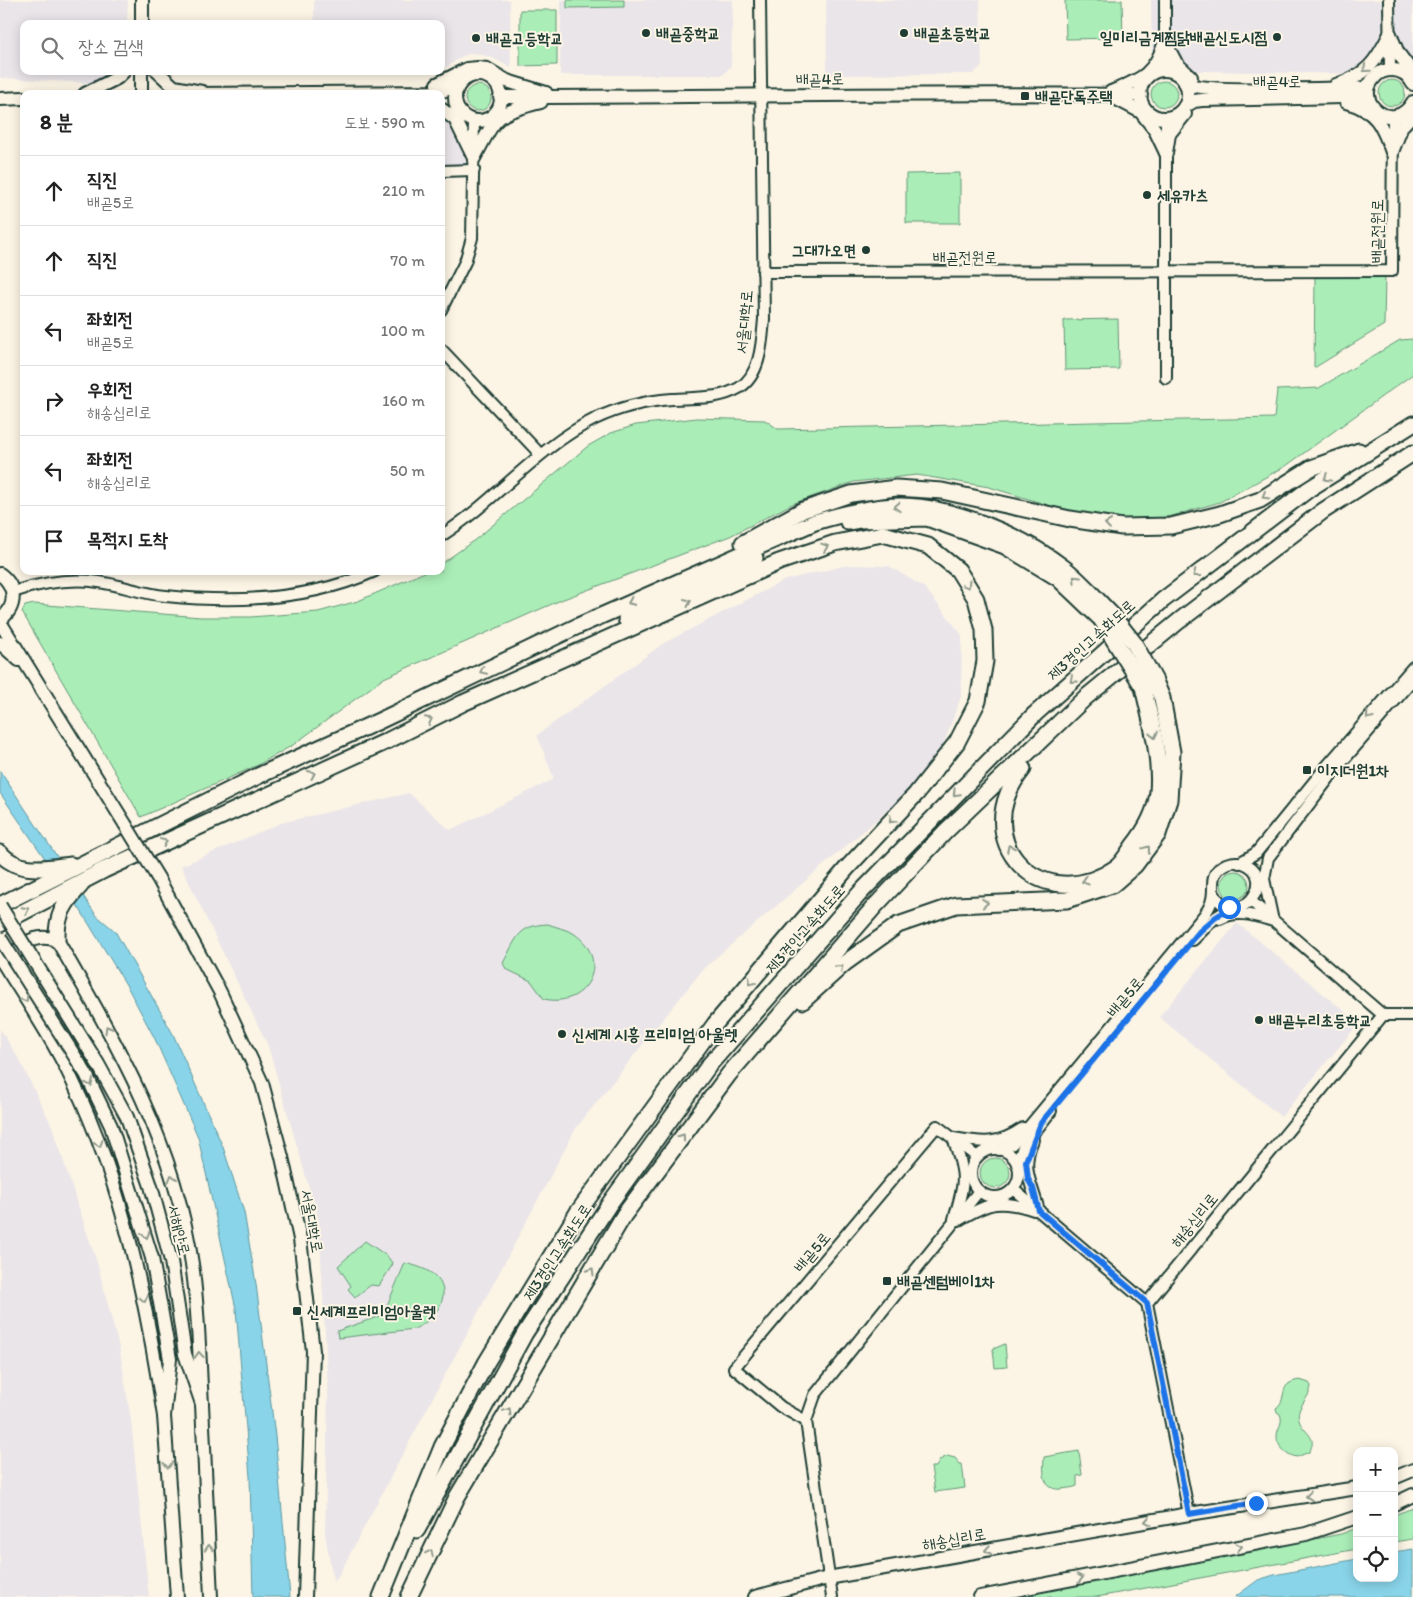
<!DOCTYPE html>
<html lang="ko">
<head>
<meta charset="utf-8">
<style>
	body { margin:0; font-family:Itim,"Poor Story",sans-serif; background:#f2f2f2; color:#222 }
	.controls { position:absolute; right:15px; bottom:15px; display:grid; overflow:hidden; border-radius:10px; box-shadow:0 2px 12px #0003 }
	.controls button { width:45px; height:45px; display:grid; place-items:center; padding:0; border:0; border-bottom:1px solid #e0e0e0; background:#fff; color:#222; font:25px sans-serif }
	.stop { position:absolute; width:15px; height:15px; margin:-11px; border:4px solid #1a73e8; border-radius:50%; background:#fff }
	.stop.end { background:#1a73e8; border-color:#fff; box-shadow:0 1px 5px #0008 }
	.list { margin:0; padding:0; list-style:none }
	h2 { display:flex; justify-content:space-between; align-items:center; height:65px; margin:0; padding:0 20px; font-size:21px }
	h2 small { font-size:16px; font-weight:400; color:#767676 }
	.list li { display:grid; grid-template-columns:32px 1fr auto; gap:15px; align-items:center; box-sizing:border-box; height:70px; padding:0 20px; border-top:1px solid #e0e0e0 }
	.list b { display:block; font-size:19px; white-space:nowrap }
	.list p { margin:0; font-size:16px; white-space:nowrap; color:#767676 }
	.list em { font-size:16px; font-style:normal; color:#767676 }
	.icon { flex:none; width:28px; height:28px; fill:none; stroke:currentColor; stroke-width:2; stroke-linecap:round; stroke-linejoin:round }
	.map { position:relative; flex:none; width:1413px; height:1597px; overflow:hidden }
	.search { position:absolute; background:#fff; box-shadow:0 2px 12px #0003; left:20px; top:20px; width:425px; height:55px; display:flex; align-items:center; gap:12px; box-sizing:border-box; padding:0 18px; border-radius:10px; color:#767676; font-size:19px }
	.panel { position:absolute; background:#fff; box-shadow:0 2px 12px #0003; left:20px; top:90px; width:425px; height:485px; border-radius:10px }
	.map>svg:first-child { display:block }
	.built { fill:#eae5e9 }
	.green { fill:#aaedb7; stroke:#649576 }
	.water { fill:#89d4e9; stroke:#5f98a1 }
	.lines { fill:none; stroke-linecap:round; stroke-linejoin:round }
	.minor-casing { stroke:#1f3d34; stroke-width:14 }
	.major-casing { stroke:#1f3d34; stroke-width:16 }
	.highway-casing { stroke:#1f3d34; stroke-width:19 }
	.minor { stroke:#fcf5e5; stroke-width:10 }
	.major { stroke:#fcf5e5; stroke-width:12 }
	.highway { stroke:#fcf5e5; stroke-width:15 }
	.major-bridge-casing { stroke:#1f3d34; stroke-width:16; stroke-linecap:butt }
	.highway-bridge-casing { stroke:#1f3d34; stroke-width:19; stroke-linecap:butt }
	.major-bridge { stroke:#fcf5e5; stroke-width:12 }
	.highway-bridge { stroke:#fcf5e5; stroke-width:15 }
	.oneway { stroke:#8e998c }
	.route { stroke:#1a73e8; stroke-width:6 }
	.poi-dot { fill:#1f3d34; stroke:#fcf5e5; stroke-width:2 }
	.labels { text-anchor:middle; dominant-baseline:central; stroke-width:4; stroke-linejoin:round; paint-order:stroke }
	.poi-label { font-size:16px; font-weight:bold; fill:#1f3d34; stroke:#fcf5e5; text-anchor:start }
	.street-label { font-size:16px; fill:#1f3d34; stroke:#fcf5e5 }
</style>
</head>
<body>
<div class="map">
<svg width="1413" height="1597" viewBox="0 0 1413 1597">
	<rect width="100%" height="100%" fill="#fcf5e5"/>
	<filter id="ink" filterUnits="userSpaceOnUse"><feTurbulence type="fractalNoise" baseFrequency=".02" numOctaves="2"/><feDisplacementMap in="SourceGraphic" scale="10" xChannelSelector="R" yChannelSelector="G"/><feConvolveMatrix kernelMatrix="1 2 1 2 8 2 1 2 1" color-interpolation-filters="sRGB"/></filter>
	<g filter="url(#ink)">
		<g class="built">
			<polygon points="0,0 128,0 127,24 24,24 24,71 119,71 96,82 88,83 0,78"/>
			<polygon points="314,0 510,0 511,68 491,57 473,53 463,56 441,71 441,24 314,24"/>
			<polygon points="561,0 733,0 731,66 723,75 560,75"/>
			<polygon points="826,0 980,0 982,66 973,74 827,75"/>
			<polygon points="1151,0 1413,0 1413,75 1152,70"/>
			<polygon points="441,112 465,137 466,166 441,166"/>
			<polygon points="848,565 889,566 925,588 962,635 961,697 941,751 902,798 704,968 576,1128 334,1584 325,1534 328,1390 319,1222 268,1046 181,866 281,823 409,793 450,830 554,779 537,735 664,643 785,580"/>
			<polygon points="1237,923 1359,1023 1281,1117 1159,1017"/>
			<polygon points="0,1029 19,1059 52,1126 98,1266 120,1351 131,1420 149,1597 0,1597"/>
		</g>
		<g class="green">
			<polygon points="567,0 624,0 624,7 567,8"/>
			<polygon points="1065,0 1122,0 1123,38 1066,39"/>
			<polygon points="520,10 557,10 557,65 520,66"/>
			<circle cx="1392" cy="93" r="13"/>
			<circle cx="1164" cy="94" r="13"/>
			<circle cx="478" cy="98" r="13"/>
			<polygon points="960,173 960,223 906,223 906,174"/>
			<polygon points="1315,276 1385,277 1384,325 1314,368"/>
			<polygon points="1118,319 1119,369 1065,370 1064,320"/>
			<polygon points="1413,339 1413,374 1286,466 1220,502 1172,516 1128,522 1081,515 989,487 917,475 854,482 792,504 730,536 561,600 384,678 293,745 258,765 141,817 22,612 25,606 34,604 201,617 250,617 318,612 358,601 427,571 441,571 441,564 476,539 588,446 611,433 636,425 697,418 765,420 778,429 1274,418 1277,390 1319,388 1400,340"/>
			<circle cx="1235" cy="885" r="14"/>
			<path d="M 548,924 C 556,927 565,929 573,933 C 612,958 589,1009 544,999 L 531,981 L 506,969 L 503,963 C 516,940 517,925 548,924 Z"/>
			<circle cx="995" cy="1173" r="15"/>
			<polygon points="365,1241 387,1256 393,1264 379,1286 371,1285 355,1297 348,1289 351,1286 338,1266"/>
			<path d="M 405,1263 C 416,1266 429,1269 437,1278 C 454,1297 432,1322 414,1329 L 338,1338 L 337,1331 L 383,1315 Z"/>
			<polygon points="1005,1344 1007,1367 995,1368 993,1349"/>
			<path d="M 1300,1380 L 1309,1383 L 1311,1386 C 1310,1399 1295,1407 1299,1420 C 1303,1433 1319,1436 1309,1452 L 1297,1457 C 1288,1456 1276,1446 1277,1436 C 1277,1428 1284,1423 1280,1414 L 1277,1412 L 1276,1408 C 1289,1399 1276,1383 1300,1380 Z"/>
			<path d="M 1079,1451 L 1082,1475 L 1077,1476 L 1077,1486 C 1073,1488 1067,1488 1062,1489 C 1042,1491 1043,1472 1044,1457 Z"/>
			<polygon points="947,1456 955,1458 960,1464 962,1464 965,1488 935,1492 931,1467 936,1467 940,1460"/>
			<polygon points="1413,1508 1413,1539 1394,1542 1394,1515"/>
			<polygon points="1357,1528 1357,1549 1097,1597 1016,1597 1341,1534"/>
		</g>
		<g class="water">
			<polygon points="0,771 96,915 115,931 173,1034 223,1147 244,1212 256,1284 275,1436 290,1597 253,1597 250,1477 236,1309 198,1137 155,1039 128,988 81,911 0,793"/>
			<polygon points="1413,1549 1413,1597 1235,1597 1258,1580 1274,1575 1357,1559 1357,1578 1394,1578 1394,1552"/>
		</g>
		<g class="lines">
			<g class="minor-casing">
				<g id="minor">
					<polyline points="1389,0 1390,69"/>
					<polyline points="1165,71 1165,0"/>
					<polyline points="1166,118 1166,378"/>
					<polyline points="441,171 474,170"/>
					<polyline points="763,272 1392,271 1393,116"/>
					<polyline points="441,310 465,262 472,238 474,120"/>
					<polyline points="441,349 540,454"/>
					<path d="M 441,536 C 496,501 536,448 595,419 C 618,408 647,401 672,399 C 696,397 718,400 739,388 C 761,375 762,341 764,319 L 760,0"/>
					<path d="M 13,592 C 40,583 70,578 99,582 C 121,585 143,594 166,596 C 235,603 311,600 375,571"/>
					<polyline points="1329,777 1413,680"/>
					<polyline points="1239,863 1256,853 1326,767 1413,667"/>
					<polyline points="1251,901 1383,1015"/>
					<path d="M 1220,919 C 1237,909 1256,916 1273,921 L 1264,879 L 1268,858 L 1333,773"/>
					<polyline points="1193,940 1216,917 1232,907"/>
					<path d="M 1033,1140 C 1020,1169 1032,1183 1039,1211"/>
					<circle cx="995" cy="1173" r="24"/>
					<path d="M 999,1150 L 1011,1145 L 1022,1135 L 1201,919 C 1206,913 1211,906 1212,899 C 1215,887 1209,876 1221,867 C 1227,862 1236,861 1243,863 C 1282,877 1236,936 1213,892"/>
					<polyline points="1017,1164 1023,1147 1051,1111"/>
					<polyline points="1013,1189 1147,1303"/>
					<path d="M 954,1219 C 966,1181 966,1175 953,1138 C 982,1143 997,1146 1023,1128"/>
					<path d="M 959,1220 C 989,1202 1000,1199 1034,1210"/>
					<polyline points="806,1421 781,1407 734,1368 937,1126 977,1157"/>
					<polyline points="1189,1514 1147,1303 1383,1015 1413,1015"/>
					<polyline points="832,1597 806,1421 815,1395 979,1191"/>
				</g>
			</g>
			<g class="major-casing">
				<g id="major">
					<polyline points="142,0 142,24"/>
					<polyline points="1390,34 1398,53 1413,73"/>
					<polyline points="1165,42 1176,63 1191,77"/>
					<circle cx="1164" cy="94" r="24"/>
					<polyline points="157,71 174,87 202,92"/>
					<circle cx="478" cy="98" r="23"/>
					<path d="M 1185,83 C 1201,94 1336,88 1364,88 L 1370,84"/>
					<polyline points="437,84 467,69 478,68 487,69 507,81 546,93"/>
					<path d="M 1413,84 C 1409,76 1402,70 1392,70 C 1385,70 1379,72 1375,77 C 1351,102 1394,136 1413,102"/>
					<path d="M 1336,85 C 1367,75 1376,62 1390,34"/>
					<path d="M 1111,92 C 1142,79 1154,75 1165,42"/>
					<polyline points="85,94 117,78 124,71"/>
					<polyline points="141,94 141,71"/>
					<polyline points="193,94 439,92 459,85"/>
					<polyline points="1109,95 1141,112 1155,130 1166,153"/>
					<path d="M 500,97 C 714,97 927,92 1141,95"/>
					<polyline points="0,99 24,98"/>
					<path d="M 1346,102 C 1376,110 1382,125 1392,152"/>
					<polyline points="1184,107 1194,101 1202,100 1343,97 1359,97 1370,103"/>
					<polyline points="441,109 455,119 474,158"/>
					<polyline points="1392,152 1402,126 1413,114"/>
					<polyline points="1166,153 1169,134 1185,114"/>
					<path d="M 474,158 C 497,116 493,114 541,102"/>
					<path d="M 0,574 C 17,587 17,607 0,620"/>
					<polyline points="0,622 125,824"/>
					<polyline points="0,643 19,660"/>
					<polyline points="158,878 220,992 262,1083 282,1157 300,1239 313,1351 305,1597"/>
					<path d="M 0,958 C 25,998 53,1039 73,1082 C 124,1187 146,1302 164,1416"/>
					<path d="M 9,972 C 12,947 33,932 57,940 C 117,1044 175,1143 192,1264 C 199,1310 199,1358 202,1404"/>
					<polyline points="152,1258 170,1359 164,1416 177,1597"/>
					<polyline points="171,1261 185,1354 202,1404 211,1597"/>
					<polyline points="1394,1478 1413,1470"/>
					<polyline points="1394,1504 1413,1495"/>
					<polyline points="755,1597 828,1578 1189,1514 1357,1488"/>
					<polyline points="980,1597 1306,1534 1357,1517"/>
				</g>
			</g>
			<g class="highway-casing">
				<g id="highway">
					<polyline points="848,522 859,520 927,518 1005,546 1058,578 1101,619"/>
					<polyline points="743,543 803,510 851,494 896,488 942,491 1070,519 1122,527 1171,526 1220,514 1260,500 1311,468 1359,451"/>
					<polyline points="626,619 755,558"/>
					<path d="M 1023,769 C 965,840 1041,920 1117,867 C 1123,862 1128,853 1133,846 C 1145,831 1156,812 1158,792 C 1161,757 1151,721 1143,687"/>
					<path d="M 0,853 C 19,874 45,868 71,865"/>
					<path d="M 0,905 L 258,776 L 379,721 L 578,626 L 815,522 C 843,514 872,506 902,506 C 954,507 1023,536 1064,568 C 1081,581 1096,599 1111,614"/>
					<polyline points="0,924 104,870 385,742 463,703 779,562 835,543 883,534 928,546 958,570 976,599 984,630 985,661 978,701 957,742 916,794 847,868 715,1024 578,1212 486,1363 442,1447 381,1597"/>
					<path d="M 57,940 C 56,916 64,903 81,885"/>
					<polyline points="803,1001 845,963 898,925 956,905 1067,900 1112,885 1135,865 1158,834 1169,800 1172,752 1162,698 1154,679"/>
					<polyline points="417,1530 525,1333 610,1203 710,1064 861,892 1035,714 1163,600 1309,489 1413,424"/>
					<polyline points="409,1597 457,1497 624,1215 729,1074 875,906 945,832 1085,698 1179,621 1323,511 1413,453"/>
				</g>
			</g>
			<use href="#minor" class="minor"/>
			<use href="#major" class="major"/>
			<use href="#highway" class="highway"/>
			<g class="major-bridge-casing">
				<g id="major-bridge">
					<polyline points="125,824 158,878"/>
					<polyline points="0,906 98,1064 127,1117 151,1186 171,1261"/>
					<polyline points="0,938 86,1074 111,1126 152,1258"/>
				</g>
			</g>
			<g class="highway-bridge-casing">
				<g id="highway-bridge">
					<polyline points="1111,614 1134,643 1154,679"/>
					<polyline points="1101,619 1143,687"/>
				</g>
			</g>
			<use href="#major-bridge" class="major-bridge"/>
			<use href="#highway-bridge" class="highway-bridge"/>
		</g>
		<defs><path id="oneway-chevron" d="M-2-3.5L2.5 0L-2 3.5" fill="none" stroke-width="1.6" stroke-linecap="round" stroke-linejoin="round" transform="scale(1.25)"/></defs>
		<g class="oneway">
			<use href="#oneway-chevron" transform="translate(1366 69) rotate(141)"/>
			<use href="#oneway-chevron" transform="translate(1327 478) rotate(148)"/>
			<use href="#oneway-chevron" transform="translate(1265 496) rotate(150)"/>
			<use href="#oneway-chevron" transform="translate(897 507) rotate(177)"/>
			<use href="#oneway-chevron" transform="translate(1108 524) rotate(-172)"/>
			<use href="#oneway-chevron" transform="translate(825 547) rotate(-19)"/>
			<use href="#oneway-chevron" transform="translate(1196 574) rotate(143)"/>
			<use href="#oneway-chevron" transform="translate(1076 579) rotate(-136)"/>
			<use href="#oneway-chevron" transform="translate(967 585) rotate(59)"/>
			<use href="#oneway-chevron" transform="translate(631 602) rotate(156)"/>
			<use href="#oneway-chevron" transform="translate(688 602) rotate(-24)"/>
			<use href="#oneway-chevron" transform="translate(483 671) rotate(154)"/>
			<use href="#oneway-chevron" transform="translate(1073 680) rotate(138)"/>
			<use href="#oneway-chevron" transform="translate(1369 716) rotate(131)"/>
			<use href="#oneway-chevron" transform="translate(429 720) rotate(-27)"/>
			<use href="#oneway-chevron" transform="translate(1154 735) rotate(78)"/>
			<use href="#oneway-chevron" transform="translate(312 774) rotate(-24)"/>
			<use href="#oneway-chevron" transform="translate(956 793) rotate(135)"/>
			<use href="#oneway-chevron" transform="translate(892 820) rotate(133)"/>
			<use href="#oneway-chevron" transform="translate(164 842) rotate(-25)"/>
			<use href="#oneway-chevron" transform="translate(1010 848) rotate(-116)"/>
			<use href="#oneway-chevron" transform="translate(1147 849) rotate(-53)"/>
			<use href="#oneway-chevron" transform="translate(1085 881) rotate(164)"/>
			<use href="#oneway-chevron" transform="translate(985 903) rotate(-4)"/>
			<use href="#oneway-chevron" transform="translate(26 910) rotate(-28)"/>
			<use href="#oneway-chevron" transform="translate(840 968) rotate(-41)"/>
			<use href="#oneway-chevron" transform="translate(751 982) rotate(130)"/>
			<use href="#oneway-chevron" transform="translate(25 999) rotate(60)"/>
			<use href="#oneway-chevron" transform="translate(108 1029) rotate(-120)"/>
			<use href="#oneway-chevron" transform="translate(90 1083) rotate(64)"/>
			<use href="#oneway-chevron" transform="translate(682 1137) rotate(-54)"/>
			<use href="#oneway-chevron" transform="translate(99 1144) rotate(71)"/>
			<use href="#oneway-chevron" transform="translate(172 1178) rotate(-107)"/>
			<use href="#oneway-chevron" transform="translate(146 1235) rotate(74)"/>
			<use href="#oneway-chevron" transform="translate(591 1271) rotate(-59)"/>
			<use href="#oneway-chevron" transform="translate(144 1299) rotate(77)"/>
			<use href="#oneway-chevron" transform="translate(199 1355) rotate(-94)"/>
			<use href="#oneway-chevron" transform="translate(508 1411) rotate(-59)"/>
			<use href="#oneway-chevron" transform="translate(168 1465) rotate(86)"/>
			<use href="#oneway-chevron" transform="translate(1309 1496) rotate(173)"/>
			<use href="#oneway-chevron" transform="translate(1148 1521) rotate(170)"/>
			<use href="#oneway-chevron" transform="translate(1239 1547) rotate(-11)"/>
			<use href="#oneway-chevron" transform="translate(209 1548) rotate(-93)"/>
			<use href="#oneway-chevron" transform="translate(988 1550) rotate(170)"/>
			<use href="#oneway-chevron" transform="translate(430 1553) rotate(-64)"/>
			<use href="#oneway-chevron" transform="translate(1080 1578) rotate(-11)"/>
		</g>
	</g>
	<g class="lines" filter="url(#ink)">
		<polyline class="route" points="1229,907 1232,907 1216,917 1200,931 1041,1123 1026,1161 1028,1179 1033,1188 1039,1211 1147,1303 1189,1514 1256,1503"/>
	</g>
	<g class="poi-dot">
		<circle cx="646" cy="33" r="5"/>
		<circle cx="904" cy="33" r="5"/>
		<circle cx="1277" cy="37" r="5"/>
		<circle cx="476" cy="38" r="5"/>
		<rect x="1020" y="91" width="10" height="10" rx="2.5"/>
		<circle cx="1147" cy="195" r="5"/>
		<circle cx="866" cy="250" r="5"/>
		<rect x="1302" y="765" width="10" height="10" rx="2.5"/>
		<circle cx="1259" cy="1020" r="5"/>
		<circle cx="562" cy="1034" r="5"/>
		<rect x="882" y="1276" width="10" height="10" rx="2.5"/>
		<rect x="292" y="1306" width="10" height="10" rx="2.5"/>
	</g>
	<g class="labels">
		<g class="poi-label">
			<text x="656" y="33">배곧중학교</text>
			<text x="914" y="33">배곧초등학교</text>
			<text x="1267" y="37" text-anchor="end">일미리금계찜닭배곧신도시점</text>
			<text x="486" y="38">배곧고등학교</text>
			<text x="1035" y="96">배곧단독주택</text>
			<text x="1157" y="195">세유카츠</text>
			<text x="856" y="250" text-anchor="end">그대가오면</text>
			<text x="1317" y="770">이지더원1차</text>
			<text x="1269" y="1020">배곧누리초등학교</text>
			<text x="572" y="1034">신세계 시흥 프리미엄 아울렛</text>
			<text x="897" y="1281">배곧센텀베이1차</text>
			<text x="307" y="1311">신세계프리미엄아울렛</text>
		</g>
		<g class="street-label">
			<text transform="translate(820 79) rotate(-1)">배곧4로</text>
			<text x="1277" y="81">배곧4로</text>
			<text transform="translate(1377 231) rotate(-89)">배곧전원로</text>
			<text x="965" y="257">배곧전원로</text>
			<text transform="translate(744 322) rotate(-85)">서울대학로</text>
			<text transform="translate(1091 640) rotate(-42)">제3경인고속화도로</text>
			<text transform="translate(805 929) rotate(-49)">제3경인고속화도로</text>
			<text transform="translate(1125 997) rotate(-50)">배곧5로</text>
			<text transform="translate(1194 1220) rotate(-51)">해송십리로</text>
			<text transform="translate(312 1221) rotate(79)">서울대학로</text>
			<text transform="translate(179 1230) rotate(76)">서해안로</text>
			<text transform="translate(557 1252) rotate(-57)">제3경인고속화도로</text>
			<text transform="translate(812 1252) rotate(-50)">배곧5로</text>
			<text transform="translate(954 1539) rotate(-10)">해송십리로</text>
		</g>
	</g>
</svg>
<div class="controls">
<button>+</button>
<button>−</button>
<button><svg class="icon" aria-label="locate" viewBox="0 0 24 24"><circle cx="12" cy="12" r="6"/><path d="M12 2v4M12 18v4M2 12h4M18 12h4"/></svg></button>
</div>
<div class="stop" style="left:1229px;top:907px"></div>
<div class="stop end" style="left:1256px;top:1503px"></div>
<div class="search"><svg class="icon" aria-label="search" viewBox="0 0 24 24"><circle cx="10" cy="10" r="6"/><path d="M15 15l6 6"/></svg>장소 검색</div>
<section class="panel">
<h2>8 분<small>도보 · 590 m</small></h2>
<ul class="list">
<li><svg class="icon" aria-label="ahead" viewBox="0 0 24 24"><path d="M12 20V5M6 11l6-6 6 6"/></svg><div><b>직진</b><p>배곧5로</p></div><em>210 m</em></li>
<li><svg class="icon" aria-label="ahead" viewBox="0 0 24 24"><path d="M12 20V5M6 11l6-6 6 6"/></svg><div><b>직진</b></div><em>70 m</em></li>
<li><svg class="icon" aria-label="left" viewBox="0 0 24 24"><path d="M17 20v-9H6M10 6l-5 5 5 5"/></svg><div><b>좌회전</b><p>배곧5로</p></div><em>100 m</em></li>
<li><svg class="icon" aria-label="right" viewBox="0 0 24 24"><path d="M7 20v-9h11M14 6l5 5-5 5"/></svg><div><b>우회전</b><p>해송십리로</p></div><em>160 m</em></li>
<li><svg class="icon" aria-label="left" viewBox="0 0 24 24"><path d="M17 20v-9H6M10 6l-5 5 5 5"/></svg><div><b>좌회전</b><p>해송십리로</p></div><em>50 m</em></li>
<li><svg class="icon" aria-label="arrive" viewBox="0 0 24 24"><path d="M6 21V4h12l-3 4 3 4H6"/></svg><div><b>목적지 도착</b></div></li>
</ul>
</section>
</div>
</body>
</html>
